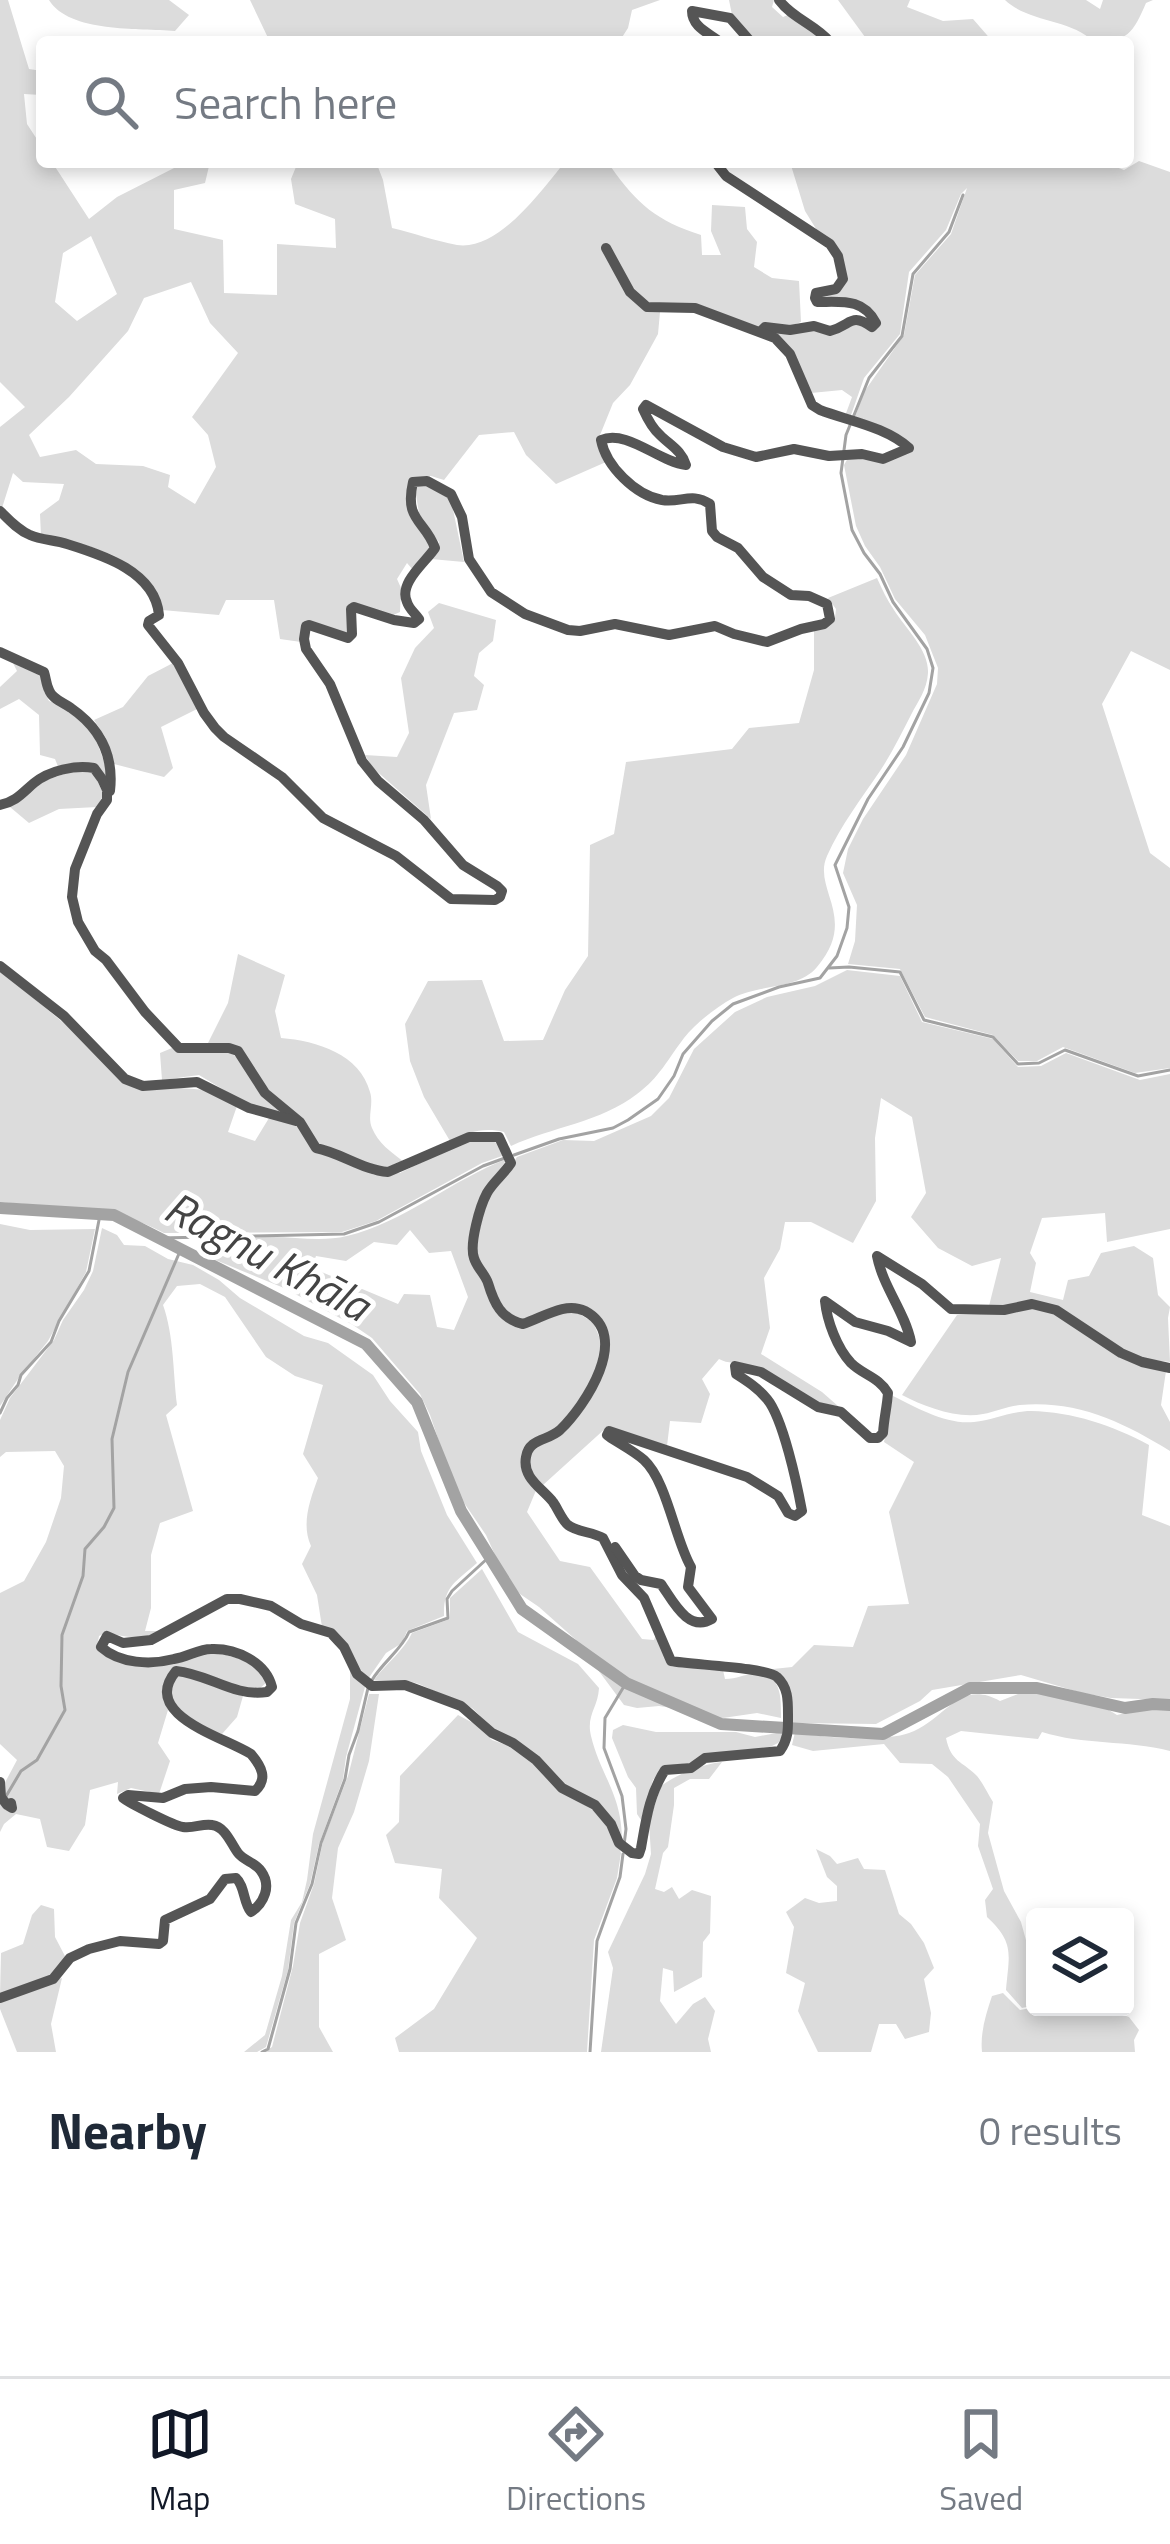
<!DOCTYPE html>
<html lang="en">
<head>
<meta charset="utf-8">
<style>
	body { margin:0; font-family:"Titillium Web",sans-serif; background:#f2f2f3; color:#1f2937 }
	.controls { position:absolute; right:36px; bottom:36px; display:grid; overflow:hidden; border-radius:12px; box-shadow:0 6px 18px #0003 }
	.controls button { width:108px; height:108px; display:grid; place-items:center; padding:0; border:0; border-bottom:3px solid #e0e1e3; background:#fff; color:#1f2937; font:60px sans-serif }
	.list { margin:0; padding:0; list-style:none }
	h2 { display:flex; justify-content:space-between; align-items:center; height:156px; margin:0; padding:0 48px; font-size:51px }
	h2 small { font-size:39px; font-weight:400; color:#747a83 }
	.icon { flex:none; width:66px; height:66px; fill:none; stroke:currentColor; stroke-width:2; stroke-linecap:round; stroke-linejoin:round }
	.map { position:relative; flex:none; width:1170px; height:2052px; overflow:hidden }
	.search { position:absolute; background:#fff; box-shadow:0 6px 18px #0003; left:36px; right:36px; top:36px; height:132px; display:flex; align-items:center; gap:30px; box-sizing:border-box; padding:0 42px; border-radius:12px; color:#747a83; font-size:45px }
	.sheet { height:324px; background:#fff }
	nav { display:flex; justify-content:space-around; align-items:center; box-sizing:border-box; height:168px; border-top:3px solid #e0e1e3; background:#fff; font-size:33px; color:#747a83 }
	nav a { display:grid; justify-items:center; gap:6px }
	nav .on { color:#111827 }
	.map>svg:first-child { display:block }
	.green { fill:#dcdcdc; fill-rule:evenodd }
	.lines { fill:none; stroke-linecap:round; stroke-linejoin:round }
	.stream { stroke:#a3a3a3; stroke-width:3 }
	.river { stroke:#a3a3a3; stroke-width:12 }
	.minor { stroke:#555; stroke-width:10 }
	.labels { text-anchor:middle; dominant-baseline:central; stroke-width:10; stroke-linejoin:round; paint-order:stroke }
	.water-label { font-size:45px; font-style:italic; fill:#444; stroke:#fff }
</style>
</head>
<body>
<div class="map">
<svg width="1170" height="2052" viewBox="0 0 1170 2052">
	<rect width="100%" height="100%" fill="#fff"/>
	<g class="green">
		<path d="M 0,0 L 8,0 L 29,69 L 42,71 L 42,95 L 24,94 L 27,124 L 42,147 L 42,162 L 52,162 L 89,219 L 117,197 L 178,166 L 177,162 L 210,162 L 205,183 L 174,190 L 174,229 L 223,240 L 224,293 L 277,295 L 277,244 L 336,248 L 335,219 L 295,204 L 291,179 L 298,162 L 376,162 L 383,180 L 392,228 C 414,233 435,241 457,245 C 497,251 538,195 560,168 L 611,167 C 637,204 657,221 701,235 L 702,255 L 721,255 L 711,231 L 712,205 L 745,207 L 747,229 L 757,242 L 754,267 L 772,278 L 799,281 L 801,322 L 788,327 L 757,328 L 728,316 L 654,304 L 629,294 L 660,312 L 658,334 L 630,385 L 613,403 L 598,440 L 606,462 L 556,484 L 526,455 L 514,432 L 479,435 L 444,480 L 431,476 L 414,478 L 407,493 L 431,547 L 413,570 L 407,563 L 397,579 L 401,588 L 400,612 L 391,616 L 354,604 L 348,634 L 309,622 L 301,642 L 280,639 L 274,600 L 226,600 L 219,615 L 162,610 L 115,556 L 89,546 L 41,536 L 40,514 L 59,500 L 64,484 L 23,482 L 13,473 L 2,508 L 0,506 L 0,427 L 25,407 L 0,382 ZM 91,236 L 117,294 L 77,321 L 55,302 L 63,253 ZM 191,282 L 210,323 L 238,353 L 192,417 L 208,435 L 216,467 L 195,504 L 168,487 L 170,475 L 143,466 L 96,464 L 76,450 L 40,457 L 29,435 L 69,397 L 128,331 L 144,298 Z"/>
		<path d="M 49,0 L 169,0 L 189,15 L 175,31 C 139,28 69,33 49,0 Z"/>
		<polygon points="250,0 660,0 632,10 628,28 619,42 270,42"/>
		<polygon points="729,0 774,0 772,7 783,17 790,14 819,35 823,42 756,42 732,15"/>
		<polygon points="838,0 910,0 907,7 943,21 973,19 993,42 859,42 865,37"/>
		<path d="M 1005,0 L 1086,0 L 1100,9 L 1103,0 L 1153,0 L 1146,3 C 1133,33 1128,42 1094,42 C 1070,18 1029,23 1005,0 Z"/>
		<polygon points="1139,161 1170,172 1170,670 1131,651 1102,704 1150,853 1170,868 1170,1068 1135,1073 1063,1047 1037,1061 1018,1061 993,1035 925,1017 900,969 848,964 855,941 857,905 843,873 848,849 863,819 906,755 937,684 938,668 925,635 895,599 880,567 865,546 856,526 844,465 848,458 885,461 912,446 855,417 864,392 904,335 915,275 951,234 967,188 961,194 946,230 909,272 900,334 864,378 850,418 845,416 852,397 842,390 811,393 767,329 806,329 826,334 856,321 867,327 872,312 816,297 837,289 844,274 805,211 790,162 1103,162 1124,170"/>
		<polygon points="419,485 427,485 451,500 464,562 431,559 439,542 420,519 415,489"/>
		<path d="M 877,578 C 882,589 887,600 894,610 C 906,629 929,650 928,673 C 927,690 918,701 911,715 C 901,734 892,753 880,771 C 861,799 841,825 827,856 C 812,889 859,918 817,967 C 798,990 758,984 733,998 C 715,1008 696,1023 684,1038 C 668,1059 659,1078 637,1094 C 601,1122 552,1127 511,1146 L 504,1132 C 484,1127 468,1132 450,1141 L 424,1097 L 410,1061 L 405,1024 L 428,981 L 482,980 L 504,1041 L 543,1040 L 565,990 L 588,956 L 590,845 L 614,834 L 626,762 L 732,749 L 749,728 L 799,723 L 814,670 L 814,630 L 835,618 L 836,609 L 828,598 Z"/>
		<polygon points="439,603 496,620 493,641 479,653 474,676 484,685 477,710 454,713 426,785 431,819 373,768 365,755 397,757 409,733 401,678 415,648 434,628 428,612"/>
		<path d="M 13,663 L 37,672 L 44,678 L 44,691 L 49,701 C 87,714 100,741 108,778 L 96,766 L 59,769 L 55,759 L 40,755 L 39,715 L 19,699 L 0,709 L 0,687 L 17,671 Z"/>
		<polygon points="173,663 197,709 161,727 173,768 164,777 114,764 106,738 94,720 123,707 148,676"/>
		<polygon points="70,772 93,772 104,795 97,807 59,809 29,823 10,807 41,782"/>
		<path d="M 238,954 L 285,975 L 275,1011 L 281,1038 C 317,1041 360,1054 370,1092 C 374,1104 367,1117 372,1128 C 378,1143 391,1152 404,1162 L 389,1167 L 378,1167 L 317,1145 L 264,1084 L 243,1051 L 226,1043 L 207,1045 L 228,1003 Z"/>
		<path d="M 0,970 L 72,1030 L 125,1084 L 207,1090 L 237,1106 L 228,1132 L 255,1141 L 269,1118 L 298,1125 L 330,1155 L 374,1175 L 400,1173 L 464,1141 L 490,1141 L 498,1143 L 505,1155 L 482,1163 L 376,1221 L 342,1232 L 164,1233 C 110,1204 60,1208 0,1202 Z"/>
		<path d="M 847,970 L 900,976 L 922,1022 L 993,1039 L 1018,1067 L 1041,1066 L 1066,1053 L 1140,1080 L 1170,1074 L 1170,1229 L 1107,1242 L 1105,1213 L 1042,1218 L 1030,1253 L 1036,1263 L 1030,1292 L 1063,1300 L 1068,1280 L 1089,1276 L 1101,1253 L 1134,1246 L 1153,1258 L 1158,1295 L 1170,1307 L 1168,1318 L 1170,1362 L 1144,1359 L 1123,1351 L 1053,1307 L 988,1310 L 1001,1258 L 972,1266 L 938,1248 L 911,1217 L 926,1193 L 912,1117 L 881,1098 L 875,1138 L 876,1201 L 853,1243 L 811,1222 L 785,1222 L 780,1249 L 764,1278 L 770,1328 L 761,1354 L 822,1392 L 838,1406 C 800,1403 780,1377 747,1366 C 737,1362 728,1364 719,1359 L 702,1379 L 710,1394 L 701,1423 L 670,1421 L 667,1446 L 607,1427 L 543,1485 L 537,1482 L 528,1463 L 534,1445 L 556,1437 L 602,1375 L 602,1326 L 574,1306 L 521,1320 L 509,1315 L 498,1303 L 477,1258 L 475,1247 L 487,1201 L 517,1157 L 563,1140 L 594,1141 L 651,1116 L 669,1098 L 694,1049 L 735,1012 L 767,997 L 815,986 Z"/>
		<path d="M 172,1048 C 193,1057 216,1047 230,1053 C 245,1060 249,1080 259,1092 C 268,1103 278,1109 290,1116 L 249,1105 L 199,1075 L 162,1080 L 160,1053 Z"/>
		<path d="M 507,1159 L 490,1184 L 469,1251 L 512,1324 L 574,1311 L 593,1322 L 603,1346 L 599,1370 L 562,1424 L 526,1448 L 537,1488 L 527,1512 L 560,1561 L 590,1567 L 642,1639 L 654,1640 L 656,1634 L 666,1659 L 723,1670 L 725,1679 C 737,1679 744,1674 755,1674 C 782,1674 781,1697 781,1718 L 757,1713 L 716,1719 L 698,1712 L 659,1706 L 637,1708 L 624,1705 L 575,1639 L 539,1607 L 520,1594 L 505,1577 L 486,1535 L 456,1491 L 430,1415 L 420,1394 L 372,1338 L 353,1325 L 284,1288 L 213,1259 L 197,1239 C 222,1239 247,1237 272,1237 C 297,1237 322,1242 347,1236 C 403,1223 453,1179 507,1159 ZM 410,1230 L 429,1253 L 451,1251 L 468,1297 L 454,1330 L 437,1327 L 430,1295 L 404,1294 L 398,1304 L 312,1268 L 316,1256 L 346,1261 L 374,1242 L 397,1245 Z"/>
		<polygon points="0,1224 30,1230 95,1229 86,1272 48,1341 20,1376 0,1406"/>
		<path d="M 102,1228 L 117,1235 L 124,1245 L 145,1246 L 168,1259 L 193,1265 L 219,1280 L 240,1298 L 304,1336 L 328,1343 L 373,1375 L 390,1401 L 418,1432 L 421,1451 L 447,1515 L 477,1563 C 456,1582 443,1586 444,1616 L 407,1631 L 402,1643 L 386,1653 L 368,1679 L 322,1627 L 317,1595 L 302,1564 L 311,1546 C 301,1524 310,1500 318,1478 L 303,1454 L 323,1385 L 295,1376 L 266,1357 L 225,1297 L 200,1284 L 177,1286 L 163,1305 C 174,1336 173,1372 177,1405 L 166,1415 L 193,1511 L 160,1523 L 151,1555 L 151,1608 L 145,1631 L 163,1631 C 143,1639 127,1639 107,1632 L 99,1636 L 97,1646 C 114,1680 182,1650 213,1652 C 218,1652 254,1663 257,1665 C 263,1669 265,1676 268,1681 L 257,1691 L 172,1670 L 163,1687 L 168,1710 L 158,1743 L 170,1761 L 159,1794 L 131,1788 L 117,1794 L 118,1782 L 90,1790 L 85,1825 L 69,1851 L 47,1847 L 40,1819 L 16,1814 L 4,1824 L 0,1832 L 0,1792 L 17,1760 L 0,1744 L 0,1593 L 24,1581 L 46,1542 L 61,1498 L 64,1466 L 55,1451 L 6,1452 L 0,1457 L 0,1420 L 10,1398 L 54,1340 L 63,1320 L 84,1290 L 93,1271 Z"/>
		<path d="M 1031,1307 L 1055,1312 L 1166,1371 L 1161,1405 L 1170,1422 L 1170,1451 C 1123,1422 1077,1400 1020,1405 C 1007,1406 995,1412 983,1414 C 957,1419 925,1407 902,1395 L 957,1315 L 1008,1313 Z"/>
		<path d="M 893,1396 C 917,1408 947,1425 974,1422 C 993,1420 1011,1411 1031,1411 C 1073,1412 1112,1425 1149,1445 L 1142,1515 L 1170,1526 L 1170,1700 L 1111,1698 L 1082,1693 L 1021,1675 L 932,1690 L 920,1701 L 876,1724 L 793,1723 C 793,1699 791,1685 773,1669 L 792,1667 L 814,1645 L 853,1647 L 868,1606 L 909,1604 L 889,1512 L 914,1462 L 884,1442 Z"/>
		<path d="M 482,1569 L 518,1632 L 578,1664 L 599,1688 C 598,1708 586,1715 591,1736 C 601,1777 622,1794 622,1841 L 612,1821 L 498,1733 L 472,1708 L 419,1684 L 405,1680 L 374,1680 C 385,1665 405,1649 412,1633 L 450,1619 L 450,1598 Z"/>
		<polygon points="350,1667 365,1687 346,1757 343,1779 319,1844 310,1884 294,1923 288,1970 266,2047 257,2052 244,2052 265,2035 282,1976 291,1920 302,1902 307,1880 313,1834 350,1699"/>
		<polygon points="186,1676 243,1696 237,1717 222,1734 208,1730 174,1709 168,1685 175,1677"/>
		<path d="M 1041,1693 L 1104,1707 L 1117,1715 L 1154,1706 L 1170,1707 L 1170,1751 C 1127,1740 1083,1745 1042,1732 L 1038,1739 L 961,1731 L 946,1738 C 951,1762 962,1761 977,1776 C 983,1783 988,1794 993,1802 L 988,1833 L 1004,1891 L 1021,1922 L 1035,1973 L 1035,2005 L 1022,2008 L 1006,1990 C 1009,1954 1015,1943 987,1917 L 985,1900 L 993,1889 L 978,1846 L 980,1824 L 948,1777 L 932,1764 L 900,1763 L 884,1744 L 813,1751 L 792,1745 L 795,1732 C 820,1738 885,1742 909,1733 C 945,1721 958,1678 1000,1701 L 1018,1694 Z"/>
		<polygon points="369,1694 379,1694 369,1761 354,1812 338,1848 332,1898 346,1940 319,1954 319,2027 333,2052 263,2052 272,2047 293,1966 300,1923 314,1884 323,1841 348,1776"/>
		<polygon points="458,1715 475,1724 492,1740 515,1748 531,1760 557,1789 593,1810 614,1834 621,1853 617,1878 594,1940 587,2052 399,2052 395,2038 434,2009 477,1938 439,1898 442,1869 395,1863 386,1835 399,1822 400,1776"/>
		<path d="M 623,1725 L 656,1732 L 736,1732 L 755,1737 L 782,1732 L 782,1740 C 762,1756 729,1752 704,1753 L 695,1762 L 663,1767 L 653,1780 L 641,1820 L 637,1814 L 636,1788 L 628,1777 L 612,1738 L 613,1730 Z"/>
		<path d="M 722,1762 L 709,1779 L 690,1779 L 674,1788 L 674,1805 L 668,1847 L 663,1853 L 655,1889 L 664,1892 L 672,1887 L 679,1899 L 692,1890 L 711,1896 L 710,1933 L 703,1942 L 702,1977 L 674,1992 L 673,1971 L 663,1968 L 660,2001 L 676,2024 L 693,2004 L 705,1997 L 715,2011 L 708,2039 L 711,2052 L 601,2052 L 613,1968 L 608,1952 L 645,1874 L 651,1854 L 649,1823 L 661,1786 C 677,1774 703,1764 722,1762 Z"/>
		<polygon points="816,1849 830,1856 837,1864 858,1858 864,1869 885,1870 899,1914 911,1924 924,1943 934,1968 924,1979 931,2013 929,2032 905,2039 896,2024 879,2024 871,2052 818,2052 798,2011 805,1983 786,1973 794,1927 786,1912 805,1898 819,1903 837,1901 837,1886 827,1877"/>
		<polygon points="41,1905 54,1909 55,1937 66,1958 50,1979 0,1995 1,1953 23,1944 32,1915"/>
		<polygon points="62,1978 51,2024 56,2052 17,2052 0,2009 0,2001"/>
		<path d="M 1003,1993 L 1020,2010 L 1036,2007 L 1113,2007 L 1118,2013 L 1129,2017 L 1139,2030 L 1134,2040 L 1135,2052 L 982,2052 C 980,2033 986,2014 992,1996 Z"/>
	</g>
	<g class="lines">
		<g class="stream">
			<polyline points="829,968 849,967 900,972 924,1020 993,1037 1018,1064 1039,1063 1065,1050 1138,1076 1170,1070"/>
			<polyline points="514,1155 559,1139 613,1128 628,1120 658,1099 674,1076 683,1054 712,1021 733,1004 779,987 820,978 837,956 847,928 849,907 835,865 868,799 903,747 929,693 933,668 927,649 893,602 880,574 864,553 852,530 841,473 846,435 869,378 902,336 913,274 949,232 963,195"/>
			<polyline points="159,1238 344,1234 379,1222 483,1166 505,1158"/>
			<polyline points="0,1413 7,1398 18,1385 21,1375 51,1342 59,1321 89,1271 100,1215"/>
			<path d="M 372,1680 C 383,1662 402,1649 409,1632 L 448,1618 L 447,1599 L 452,1591 L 489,1557"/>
			<polyline points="5,1798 21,1771 37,1760 65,1710 61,1686 62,1635 83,1576 85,1549 104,1527 114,1508 112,1439 128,1372 181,1249"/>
			<polyline points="624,1845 626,1829 622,1796 604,1748 605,1718 626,1683"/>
			<polyline points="262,2052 268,2049 290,1969 296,1923 312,1884 321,1843 345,1779 349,1755 358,1731 368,1688"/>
			<polyline points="590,2052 597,1941 620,1877 623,1854"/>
		</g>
		<polyline class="river" points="0,1208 114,1215 366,1344 417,1402 461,1511 522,1609 626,1683 721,1724 883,1734 970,1688 1037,1688 1125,1708 1153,1704 1170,1705"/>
		<g class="minor">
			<path d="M 779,0 C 792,18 816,25 830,42"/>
			<path d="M 720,42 C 709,33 692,27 692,11 L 730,18 L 751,42"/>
			<path d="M 715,162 L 726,176 L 830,244 L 838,256 L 843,279 L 836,289 L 816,293 L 815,298 L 817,302 C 842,302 863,298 876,323 L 872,327 C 850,312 852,325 830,331 L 814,326 L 790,330 L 765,327 L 762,330"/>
			<path d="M 0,511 C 9,520 18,530 30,535 C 41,540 55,540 67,544 C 102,555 155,571 159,615 L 149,621 L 148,625 L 178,663 L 204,713 L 215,728 L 224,737 L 282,777 L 323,818 L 396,856 L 451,899 L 495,900 L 500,897 L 502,891 L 497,886 L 463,865 L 424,820 L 378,781 L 362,761 L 330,684 L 306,649 L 304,639 L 306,626 L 309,625 L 348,638 L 352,634 L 351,609 L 354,607 L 394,620 L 414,623 L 419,619 C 415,613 409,609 407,602 C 398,583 426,562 435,548 C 425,520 404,521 413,482 L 427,481 L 451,494 L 462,517 L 469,559 L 491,592 L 525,614 L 568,630 L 580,631 L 615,624 L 669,635 L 715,626 L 734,634 L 767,642 L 801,629 L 824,624 L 830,619 L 827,604 L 809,596 L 791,595 L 763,577 L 738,548 L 717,537 L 712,531 L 710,504 C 692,492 681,503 662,500 C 635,495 606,466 601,440 C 627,429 659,462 686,465 C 681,450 671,446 660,435 C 652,428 647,418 643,409 L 646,405 L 723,447 L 756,457 L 794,449 L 829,456 L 862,454 L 883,459 L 909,448 C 886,427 849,421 820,410 L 812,405 L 790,354 L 775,338 L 695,308 L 647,307 L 630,292 L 606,248"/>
			<path d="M 0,652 L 44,672 C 46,678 46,684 49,690 C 52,699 63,702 71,708 C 100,728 114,756 110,791"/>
			<path d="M 0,805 C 17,801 22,793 34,783 C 50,770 75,765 94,768 L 102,779 L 107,790 L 107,800 L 97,814 L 75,869 L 72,897 L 78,922 L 95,951 L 106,960 L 145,1012 L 179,1048 L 229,1048 L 238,1051 L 265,1093 L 300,1122 L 316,1148 C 341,1153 363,1170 388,1172 L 469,1137 L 499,1137 L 511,1163 C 504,1174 493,1182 487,1193 C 480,1206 469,1244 474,1258 C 477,1268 485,1274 488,1283 C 494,1303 501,1319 523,1324 C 542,1318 565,1301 585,1311 C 632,1336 585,1406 560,1430 C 548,1441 529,1438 526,1457 C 522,1478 542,1488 553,1502 C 558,1509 562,1520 568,1525 C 577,1532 593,1532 603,1538 L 622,1575 L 644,1598 L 671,1661 C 693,1665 765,1667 777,1677 C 788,1687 788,1700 788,1714 C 788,1728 789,1738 780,1751 L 705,1758 L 691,1768 L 665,1770 C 649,1795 646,1820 641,1848 L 639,1854 L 632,1853 L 619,1843 L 611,1824 L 595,1805 L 562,1788 L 536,1760 L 513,1743 L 492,1733 L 461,1706 L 405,1685 L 372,1686 L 357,1674 L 344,1647 L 331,1633 L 301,1624 L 271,1606 L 240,1599 L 227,1599 L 151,1640 L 123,1643 L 107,1636 L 101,1647 C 120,1664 151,1665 174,1659 C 187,1657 199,1649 211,1649 C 236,1648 266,1662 272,1687 L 267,1692 C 233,1697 209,1674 176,1671 C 140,1715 222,1736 251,1754 C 262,1767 268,1779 255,1791 L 211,1787 L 185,1789 L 163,1798 L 128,1795 L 123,1798 C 129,1803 174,1826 183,1827 C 193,1829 203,1823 212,1825 C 226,1827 231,1844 238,1853 C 244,1861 255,1862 261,1871 C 272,1886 264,1903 251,1912 C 243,1902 245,1886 236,1878 L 225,1879 L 210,1899 L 165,1920 L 163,1941 L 159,1944 L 120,1941 L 89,1949 L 70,1958 L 53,1979 L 0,1998"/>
			<polyline points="0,966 64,1016 125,1079 143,1086 197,1082 249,1108 296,1121"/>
			<path d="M 615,1547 L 635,1576 L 641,1580 L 661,1584 C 673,1601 688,1633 712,1619 L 688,1587 L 691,1567 C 675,1540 667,1481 644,1460 C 635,1452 622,1445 611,1438 L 607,1435 L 609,1431 L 747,1477 L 778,1496 L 788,1513 L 795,1516 L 802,1511 C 797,1484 783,1418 767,1399 C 758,1388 747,1381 736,1374 L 735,1366 L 761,1372 L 818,1407 L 841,1412 L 870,1438 L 878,1438 L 883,1433 C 884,1418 887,1407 888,1393 C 879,1377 863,1375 851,1363 C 837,1348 827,1321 825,1301 L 855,1322 L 888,1331 L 911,1342 C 905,1312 883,1287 877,1256 L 922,1284 L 951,1309 L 1004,1310 L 1032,1304 L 1056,1310 L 1121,1353 L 1142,1362 L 1170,1368"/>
			<polyline points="0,1782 1,1797 7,1805 11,1803 12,1808 7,1805"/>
		</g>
	</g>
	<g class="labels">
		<g class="water-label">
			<text transform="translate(268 1255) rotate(28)">Ragnu Khāla</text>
		</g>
	</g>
</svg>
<div class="controls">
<button><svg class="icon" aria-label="layers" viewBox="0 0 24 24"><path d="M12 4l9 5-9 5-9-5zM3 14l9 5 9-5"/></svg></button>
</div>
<div class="search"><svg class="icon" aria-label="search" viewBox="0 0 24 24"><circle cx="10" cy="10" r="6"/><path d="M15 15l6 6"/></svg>Search here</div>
</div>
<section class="sheet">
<h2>Nearby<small>0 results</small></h2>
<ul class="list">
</ul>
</section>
<nav>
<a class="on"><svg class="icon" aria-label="map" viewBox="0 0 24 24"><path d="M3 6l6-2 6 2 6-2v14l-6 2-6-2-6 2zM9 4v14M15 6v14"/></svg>Map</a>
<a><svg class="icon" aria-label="directions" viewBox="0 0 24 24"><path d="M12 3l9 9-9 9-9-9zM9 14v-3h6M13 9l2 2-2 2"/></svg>Directions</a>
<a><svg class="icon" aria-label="saved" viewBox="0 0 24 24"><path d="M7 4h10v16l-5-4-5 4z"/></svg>Saved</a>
</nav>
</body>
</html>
